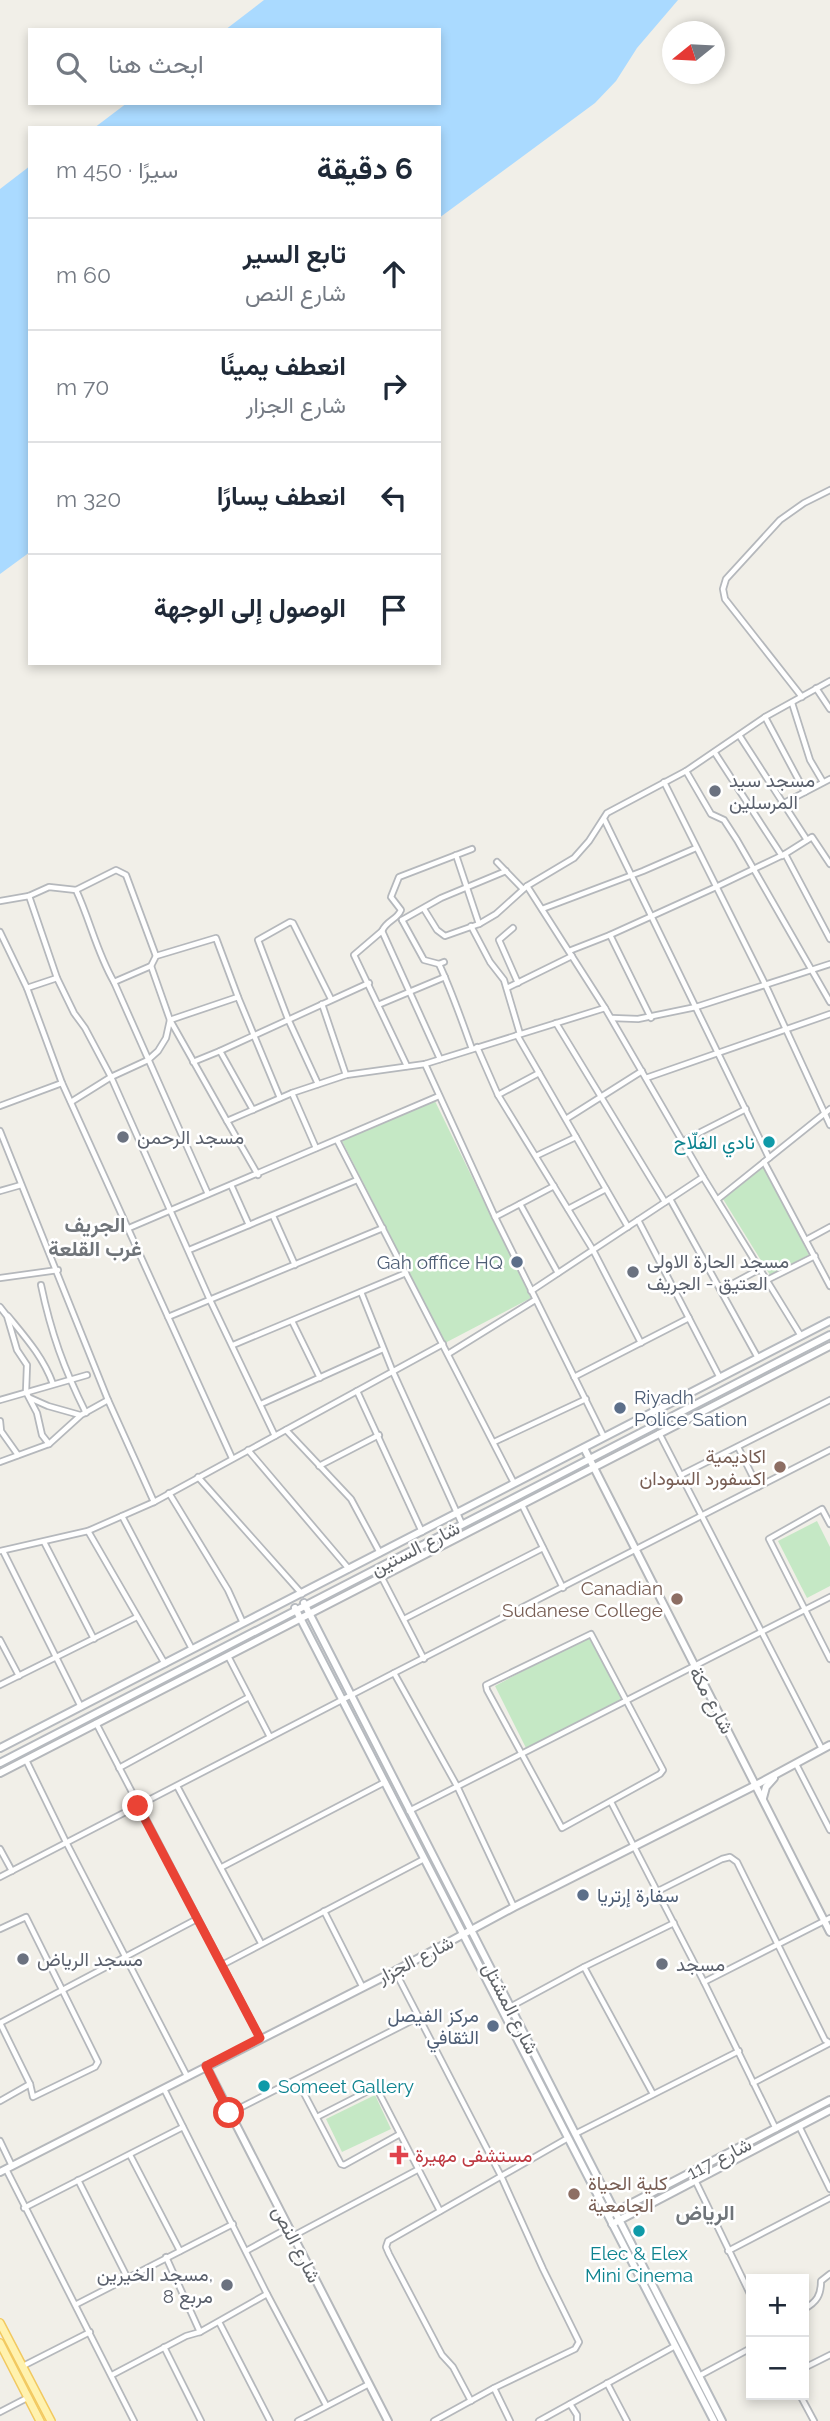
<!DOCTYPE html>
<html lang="ar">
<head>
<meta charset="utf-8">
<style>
	body { margin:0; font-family:Raleway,Vazirmatn,sans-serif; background:#f6f6f7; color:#1f2937; direction:rtl }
	.controls { position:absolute; right:21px; bottom:21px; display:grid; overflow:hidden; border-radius:0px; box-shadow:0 4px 10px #0003 }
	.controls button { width:63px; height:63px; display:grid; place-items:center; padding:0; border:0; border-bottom:2px solid #e0e1e3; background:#fff; color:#1f2937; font:35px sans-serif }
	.compass { position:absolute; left:662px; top:21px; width:63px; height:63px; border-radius:50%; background:#fff; box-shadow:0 4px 10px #0003; rotate:252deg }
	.stop { position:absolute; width:21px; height:21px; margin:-16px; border:5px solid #ea4335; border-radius:50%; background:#fff }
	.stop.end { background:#ea4335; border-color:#fff; box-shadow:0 2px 7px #0008 }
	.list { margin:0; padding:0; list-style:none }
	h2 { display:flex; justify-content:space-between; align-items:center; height:91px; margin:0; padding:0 28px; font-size:30px }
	h2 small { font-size:23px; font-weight:400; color:#747a83 }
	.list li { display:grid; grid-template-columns:46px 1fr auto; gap:21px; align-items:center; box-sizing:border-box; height:112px; padding:0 28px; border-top:2px solid #e0e1e3 }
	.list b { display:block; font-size:26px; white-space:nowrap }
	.list p { margin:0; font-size:23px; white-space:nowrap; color:#747a83 }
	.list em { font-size:23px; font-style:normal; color:#747a83 }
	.icon { flex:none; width:38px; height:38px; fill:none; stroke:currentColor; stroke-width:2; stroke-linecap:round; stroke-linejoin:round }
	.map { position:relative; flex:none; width:830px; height:2421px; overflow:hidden; direction:ltr }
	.search { position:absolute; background:#fff; box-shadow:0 4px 10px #0003; left:28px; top:28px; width:413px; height:77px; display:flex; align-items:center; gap:18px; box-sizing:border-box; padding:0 24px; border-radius:0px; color:#747a83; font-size:26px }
	.panel { position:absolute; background:#fff; box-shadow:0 4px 10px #0003; left:28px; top:126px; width:413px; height:539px; border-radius:0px; direction:rtl }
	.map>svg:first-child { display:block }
	.green { fill:#c5e8c5 }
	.water { fill:#aadaff }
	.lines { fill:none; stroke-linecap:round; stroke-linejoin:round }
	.minor-casing { stroke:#b5b8bc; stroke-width:8 }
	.tertiary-casing { stroke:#b5b8bc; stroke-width:10 }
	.secondary-casing { stroke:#b6babf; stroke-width:10 }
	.primary-casing { stroke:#f2c960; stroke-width:10 }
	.minor { stroke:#fff; stroke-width:4.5 }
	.tertiary { stroke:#fff; stroke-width:6 }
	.secondary { stroke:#fff; stroke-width:6 }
	.primary { stroke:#fff2af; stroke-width:7 }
	.route { stroke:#ea4335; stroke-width:9 }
	.worship-dot { fill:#6b7280; stroke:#fff; stroke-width:2.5 }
	.culture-dot { fill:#0f9aa8; stroke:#fff; stroke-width:2.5 }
	.service-dot { fill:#5c6f8a; stroke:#fff; stroke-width:2.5 }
	.education-dot { fill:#8d6e63; stroke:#fff; stroke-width:2.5 }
	.health-dot { fill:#e0444e; stroke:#fff; stroke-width:2.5 }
	.labels { text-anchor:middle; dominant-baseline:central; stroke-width:5; stroke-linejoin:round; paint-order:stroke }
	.worship-label { font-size:19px; fill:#5b616d; stroke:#fff; text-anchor:start }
	.culture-label { font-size:19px; fill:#0d838f; stroke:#fff; text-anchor:end }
	.service-label { font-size:19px; fill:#4e5e75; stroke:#fff; text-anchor:end }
	.education-label { font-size:19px; fill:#785e54; stroke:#fff; text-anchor:end }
	.street-label { font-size:19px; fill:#5f6368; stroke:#fff }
	.health-label { font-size:19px; fill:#be3a42; stroke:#fff; text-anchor:start }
	.neighbourhood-label { font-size:21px; font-weight:bold; fill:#70757a; stroke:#fff }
</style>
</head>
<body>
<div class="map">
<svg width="830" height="2421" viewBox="0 0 830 2421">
	<rect width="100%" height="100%" fill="#f1efe8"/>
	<g class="green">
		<polygon points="433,1097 531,1298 445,1343 340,1137"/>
		<polygon points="765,1166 809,1255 770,1275 723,1199"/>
		<polygon points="817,1521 830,1547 830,1586 807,1598 778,1541"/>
		<polygon points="588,1636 623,1700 526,1748 495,1686"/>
		<polygon points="375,2095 391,2129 342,2152 326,2119"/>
	</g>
	<g class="water">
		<polygon points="264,0 678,0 637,48 616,81 595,103 439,218 439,128 94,128 127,103 439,103 439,30 225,30"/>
		<polygon points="30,166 30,552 0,574 0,189"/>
	</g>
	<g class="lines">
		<g class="minor-casing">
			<g id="minor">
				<polyline points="816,688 830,709"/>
				<polyline points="802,697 725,599 723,589 726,579 780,520 804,503 830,490"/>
				<polyline points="792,703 810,760 823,782"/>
				<polyline points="765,717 805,792"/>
				<polyline points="739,735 807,840"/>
				<polyline points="715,753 782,856"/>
				<polyline points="686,771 711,814 724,820 737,840 830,1002"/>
				<polyline points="664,782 766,986 830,1125"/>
				<polyline points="784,803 830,779"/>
				<polyline points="604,819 769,1158"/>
				<polyline points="785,854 830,939"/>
				<polyline points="456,855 479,924"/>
				<polyline points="497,862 523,889"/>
				<polyline points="527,886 605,1008 703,1177 801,1336"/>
				<polyline points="76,890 116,870 126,875 156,956"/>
				<polyline points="29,896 57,978 74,1013 85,1028 111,1077 210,1300 275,1436"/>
				<path d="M 0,901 L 29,896 L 49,887 L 76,890 C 90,920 97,953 114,982 L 208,1194"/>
				<polyline points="424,909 437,930 445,936 479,924 496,914 527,886 574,858 589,841 607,813 686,771 765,717 830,681"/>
				<polyline points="542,909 643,871 696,848"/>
				<polyline points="402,920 441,898 506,871"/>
				<polyline points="402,920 424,960 439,964"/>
				<polyline points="471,926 490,962 504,980 520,1034"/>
				<polyline points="513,928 499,940 518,983"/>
				<path d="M 382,931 C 387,920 397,920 401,910 L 391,897 L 399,877 L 472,849"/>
				<polyline points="0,932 27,988 62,1083 232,1458"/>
				<polyline points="610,935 651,1018"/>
				<polyline points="569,951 610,935 716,887 785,854 812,837 830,864"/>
				<path d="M 444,962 L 439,964 C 452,992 462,1021 472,1049"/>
				<polyline points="151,966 170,1020 227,1121"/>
				<polyline points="114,982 151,966 156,956 216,938 238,997"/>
				<polyline points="27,988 57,978"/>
				<polyline points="507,988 572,956"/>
				<polyline points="322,1004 346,1075"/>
				<polyline points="378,1005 445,977"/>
				<polyline points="612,1018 638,1019 696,1007 830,964"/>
				<polyline points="556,1023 665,1202"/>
				<polyline points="517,1035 628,1227"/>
				<polyline points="477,1047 498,1095 593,1250 641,1343"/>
				<polyline points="193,1062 220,1051"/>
				<polyline points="425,1064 495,1217 604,1437"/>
				<polyline points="407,1066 354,955 382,931 440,1059"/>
				<polyline points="646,1078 830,1014"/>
				<polyline points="318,1084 288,1019 258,940 290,922 293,923 331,999"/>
				<polyline points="292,1093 316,1148"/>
				<polyline points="498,1095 539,1073"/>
				<polyline points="71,1102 111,1077 148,1060 158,1051 166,1038 170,1020 238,997 280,1098"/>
				<polyline points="0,1106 62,1083"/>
				<polyline points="253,1110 220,1051 369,983"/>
				<polyline points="566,1119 642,1071"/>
				<polyline points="0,1131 108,1400 154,1502"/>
				<polyline points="337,1140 514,1483"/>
				<polyline points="683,1141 746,1109"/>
				<polyline points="536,1156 576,1137"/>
				<polyline points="764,1162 830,1286"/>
				<polyline points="258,1175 227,1121 292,1093 346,1075 425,1064 605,1008"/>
				<polyline points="231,1185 249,1225"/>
				<polyline points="0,1191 21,1185"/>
				<polyline points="670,1199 758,1358"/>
				<polyline points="718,1199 830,1109"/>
				<polyline points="520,1204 558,1273"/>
				<polyline points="568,1209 606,1189"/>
				<polyline points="273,1216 295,1265"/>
				<polyline points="495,1217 554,1186"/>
				<polyline points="638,1220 720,1378"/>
				<polyline points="129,1228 439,1096"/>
				<polyline points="806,1240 830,1227"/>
				<polyline points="189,1250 357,1180"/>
				<polyline points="0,1278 58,1270"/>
				<polyline points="767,1280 815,1256"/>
				<path d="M 41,1285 C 51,1333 64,1369 86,1413"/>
				<polyline points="721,1290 760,1269"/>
				<polyline points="531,1291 703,1177"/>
				<polyline points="361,1292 393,1372 462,1524"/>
				<polyline points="0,1307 7,1316 17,1350 27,1365 26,1392 37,1413 42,1435 49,1444"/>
				<path d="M 8,1316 C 26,1338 43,1357 53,1384"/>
				<polyline points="168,1317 383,1228"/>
				<polyline points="292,1321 320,1378"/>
				<polyline points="233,1345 406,1273"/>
				<polyline points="448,1354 535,1300"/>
				<polyline points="574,1377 689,1318"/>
				<polyline points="357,1391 422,1532"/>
				<polyline points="30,1398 48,1406 80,1415"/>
				<polyline points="0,1400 87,1375"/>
				<polyline points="261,1404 383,1349"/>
				<polyline points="0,1421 1,1431 18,1455"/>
				<polyline points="286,1430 351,1499 380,1553"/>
				<polyline points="659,1433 822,1749"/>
				<polyline points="494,1442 586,1399"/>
				<polyline points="738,1447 758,1487"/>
				<polyline points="248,1450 349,1569"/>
				<polyline points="0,1462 49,1444 81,1415 108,1400"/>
				<polyline points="319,1466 379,1435"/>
				<polyline points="681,1475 830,1400"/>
				<polyline points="198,1477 302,1594"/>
				<polyline points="169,1493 228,1590 243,1623"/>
				<polyline points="522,1505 563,1588"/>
				<polyline points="122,1516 192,1649"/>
				<polyline points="830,1524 822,1509 769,1539 830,1659"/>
				<polyline points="88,1531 165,1664"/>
				<polyline points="44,1542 94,1639"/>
				<polyline points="0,1551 88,1531 154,1502 443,1344"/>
				<polyline points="3,1551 81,1707"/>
				<polyline points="381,1576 424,1659"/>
				<polyline points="404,1619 543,1548"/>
				<polygon points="591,1634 663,1770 660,1774 562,1828 487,1690 486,1685"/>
				<polyline points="0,1640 19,1676"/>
				<polyline points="228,1656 270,1737"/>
				<polyline points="0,1685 137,1617"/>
				<polyline points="96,1723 260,2038"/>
				<polyline points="26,1760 66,1842 187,2076"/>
				<polyline points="796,1764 830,1830"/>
				<polyline points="119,1768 249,1697"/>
				<polyline points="177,1786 261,1943"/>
				<polyline points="611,1802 704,1982 776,2129"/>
				<polyline points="409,1811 830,1597"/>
				<polyline points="0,1849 12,1871"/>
				<polyline points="222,1867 385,1782"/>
				<polyline points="0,1877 394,1673"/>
				<polyline points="658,1891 722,1859 730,1857 737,1862 825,2040 830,2043 753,2083"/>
				<polyline points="514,1907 457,1786 394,1673 830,1450"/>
				<polyline points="324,1911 362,1986"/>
				<polyline points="0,1929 26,1917 98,2062 95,2067 33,2097 30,2084 0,2101"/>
				<polyline points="222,1965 424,1859"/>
				<polyline points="584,1967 653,2094"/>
				<polyline points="395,1971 501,2176 543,2269 579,2342 575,2349 494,2388 434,2421"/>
				<polyline points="704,1982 830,1918"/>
				<polyline points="510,2007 584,1967 674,1923"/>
				<polyline points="0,2023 197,1919"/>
				<polyline points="0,2023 30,2084"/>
				<polyline points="297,2080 341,2164 344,2165 400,2134"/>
				<polyline points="164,2089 267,2294 326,2405"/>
				<polyline points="230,2113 419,2017"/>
				<polyline points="317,2117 372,2089 378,2091 440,2211"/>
				<polyline points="799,2126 830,2189"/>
				<polyline points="575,2134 739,2051"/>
				<polyline points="0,2141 12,2166"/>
				<polyline points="130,2155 180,2251"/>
				<polyline points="6,2169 134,2421"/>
				<polyline points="78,2180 127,2277"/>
				<polyline points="695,2180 751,2296"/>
				<polyline points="24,2208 183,2127"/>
				<polyline points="293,2236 419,2169"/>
				<polyline points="246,2251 288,2228"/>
				<polyline points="728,2251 830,2198"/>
				<polyline points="166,2257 200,2332"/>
				<polyline points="77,2304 233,2224"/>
				<path d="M 804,2309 C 817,2302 821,2295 821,2281 L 830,2274"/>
				<polyline points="219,2322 270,2421"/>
				<polyline points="164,2347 201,2421"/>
				<polyline points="23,2366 90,2332"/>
				<polyline points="804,2368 830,2355"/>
				<polyline points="112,2375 186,2336 200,2332 267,2294"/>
				<polyline points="699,2376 751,2348"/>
				<polyline points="607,2383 627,2421"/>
				<polyline points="494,2388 510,2421"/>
				<polyline points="800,2395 814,2421"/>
				<polyline points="471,2401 453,2367 442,2355 389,2254 386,2247 388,2241 568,2138"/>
				<polyline points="570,2404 577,2415 577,2421"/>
				<polyline points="0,2412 27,2398"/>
				<polyline points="298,2421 369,2384"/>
				<polyline points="539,2421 675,2346"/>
			</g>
		</g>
		<g class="tertiary-casing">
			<g id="tertiary">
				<polyline points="584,1448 830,1932"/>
				<polyline points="0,1773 830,1346"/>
				<polyline points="763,1798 766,1787 774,1778"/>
				<polyline points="206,2066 388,2421"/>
				<polyline points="0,2172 395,1971 514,1907 756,1785 830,1745"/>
				<polyline points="611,2214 830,2100"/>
				<polyline points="612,2224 830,2110"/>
			</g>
		</g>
		<g class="secondary-casing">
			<g id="secondary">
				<polyline points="304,1603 722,2421"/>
				<polyline points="295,1608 714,2421"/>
				<polyline points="0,1748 830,1321"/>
				<polyline points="0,1763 830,1335"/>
			</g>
		</g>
		<g class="primary-casing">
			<g id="primary">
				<polyline points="0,2323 51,2421"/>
				<polyline points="0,2343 40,2421"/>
			</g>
		</g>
		<use href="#minor" class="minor"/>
		<use href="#tertiary" class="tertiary"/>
		<use href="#secondary" class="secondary"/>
		<use href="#primary" class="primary"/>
	</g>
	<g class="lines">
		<polyline class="route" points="138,1806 260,2038 206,2066 229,2113"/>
	</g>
	<g class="worship-dot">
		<circle cx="715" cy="791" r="7"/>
		<circle cx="123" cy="1137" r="7"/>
		<circle cx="633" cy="1272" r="7"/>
		<circle cx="23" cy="1959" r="7"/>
		<circle cx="662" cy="1964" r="7"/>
		<circle cx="227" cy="2285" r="7"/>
	</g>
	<g class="culture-dot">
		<circle cx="769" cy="1142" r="7"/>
		<circle cx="264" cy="2086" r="7"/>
		<circle cx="639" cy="2231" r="7"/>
	</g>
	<g class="service-dot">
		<circle cx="517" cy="1262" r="7"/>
		<circle cx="620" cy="1408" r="7"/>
		<circle cx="583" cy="1895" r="7"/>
		<circle cx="493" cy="2026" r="7"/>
	</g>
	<g class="education-dot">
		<circle cx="780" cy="1467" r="7"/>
		<circle cx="677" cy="1599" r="7"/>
		<circle cx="574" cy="2194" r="7"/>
	</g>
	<path class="health-dot" d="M395.5 2144.5h7v7h7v7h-7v7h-7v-7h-7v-7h7z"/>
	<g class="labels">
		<g class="worship-label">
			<text x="729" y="780">مسجد سيد<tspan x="729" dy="22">المرسلين</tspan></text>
			<text x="137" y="1137">مسجد الرحمن</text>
			<text x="647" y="1261">مسجد الحارة الاولى<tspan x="647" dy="22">العتيق - الجريف</tspan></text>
			<text x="37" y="1959">مسجد الرياض</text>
			<text x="676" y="1964">مسجد</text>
			<text x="213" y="2274" text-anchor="end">مسجد الخيرين,<tspan x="213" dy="22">مربع 8</tspan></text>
		</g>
		<g class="culture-label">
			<text x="755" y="1142">نادي الفلّاح</text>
			<text x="278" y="2086" text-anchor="start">Someet Gallery</text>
			<text x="639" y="2253" text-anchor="middle">Elec &amp; Elex<tspan x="639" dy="22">Mini Cinema</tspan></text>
		</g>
		<g class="service-label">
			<text x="503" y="1262">Gah offfice HQ</text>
			<text x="634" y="1397" text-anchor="start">Riyadh<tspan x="634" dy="22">Police Sation</tspan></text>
			<text x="597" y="1895" text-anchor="start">سفارة إرتريا</text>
			<text x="479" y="2015">مركز الفيصل<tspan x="479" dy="22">الثقافي</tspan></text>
		</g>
		<g class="education-label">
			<text x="766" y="1456">اكاديمية<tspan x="766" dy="22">اكسفورد السودان</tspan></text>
			<text x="663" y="1588">Canadian<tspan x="663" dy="22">Sudanese College</tspan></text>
			<text x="588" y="2183" text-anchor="start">كلية الحياة<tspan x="588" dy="22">الجامعية</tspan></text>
		</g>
		<g class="street-label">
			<text transform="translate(415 1548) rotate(-27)">شارع الستين</text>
			<text transform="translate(712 1700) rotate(62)">شارع مكة</text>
			<text transform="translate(415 1959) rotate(-27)">شارع الجزار</text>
			<text transform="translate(511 2008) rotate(63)">شارع المشتل</text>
			<text transform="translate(719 2158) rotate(-27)">شارع 117</text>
			<text transform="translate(297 2244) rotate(63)">شارع النص</text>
		</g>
		<g class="health-label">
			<text x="415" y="2155">مستشفى مهيرة</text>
		</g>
		<g class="neighbourhood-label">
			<text x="95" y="1224">الجريف<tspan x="95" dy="24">غرب القلعة</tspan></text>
			<text x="705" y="2212">الرياض</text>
		</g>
	</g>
</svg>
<div class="controls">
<button>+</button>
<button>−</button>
</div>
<svg class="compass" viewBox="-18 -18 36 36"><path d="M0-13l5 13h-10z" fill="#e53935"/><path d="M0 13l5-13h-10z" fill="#747a83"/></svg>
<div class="stop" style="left:229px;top:2113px"></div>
<div class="stop end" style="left:138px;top:1806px"></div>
<div class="search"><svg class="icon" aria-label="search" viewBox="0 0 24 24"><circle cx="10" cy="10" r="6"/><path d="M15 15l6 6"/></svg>ابحث هنا</div>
<section class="panel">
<h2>6 دقيقة<small>سيرًا · 450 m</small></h2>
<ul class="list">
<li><svg class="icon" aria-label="ahead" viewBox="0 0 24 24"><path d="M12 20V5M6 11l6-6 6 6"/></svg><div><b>تابع السير</b><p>شارع النص</p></div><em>60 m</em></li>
<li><svg class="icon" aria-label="right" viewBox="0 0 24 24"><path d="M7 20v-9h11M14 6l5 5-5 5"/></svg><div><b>انعطف يمينًا</b><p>شارع الجزار</p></div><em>70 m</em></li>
<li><svg class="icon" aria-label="left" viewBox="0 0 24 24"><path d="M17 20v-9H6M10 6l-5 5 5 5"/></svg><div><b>انعطف يسارًا</b></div><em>320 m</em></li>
<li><svg class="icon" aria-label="arrive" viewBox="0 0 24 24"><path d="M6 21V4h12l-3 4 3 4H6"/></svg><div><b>الوصول إلى الوجهة</b></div></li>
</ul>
</section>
</div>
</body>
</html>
